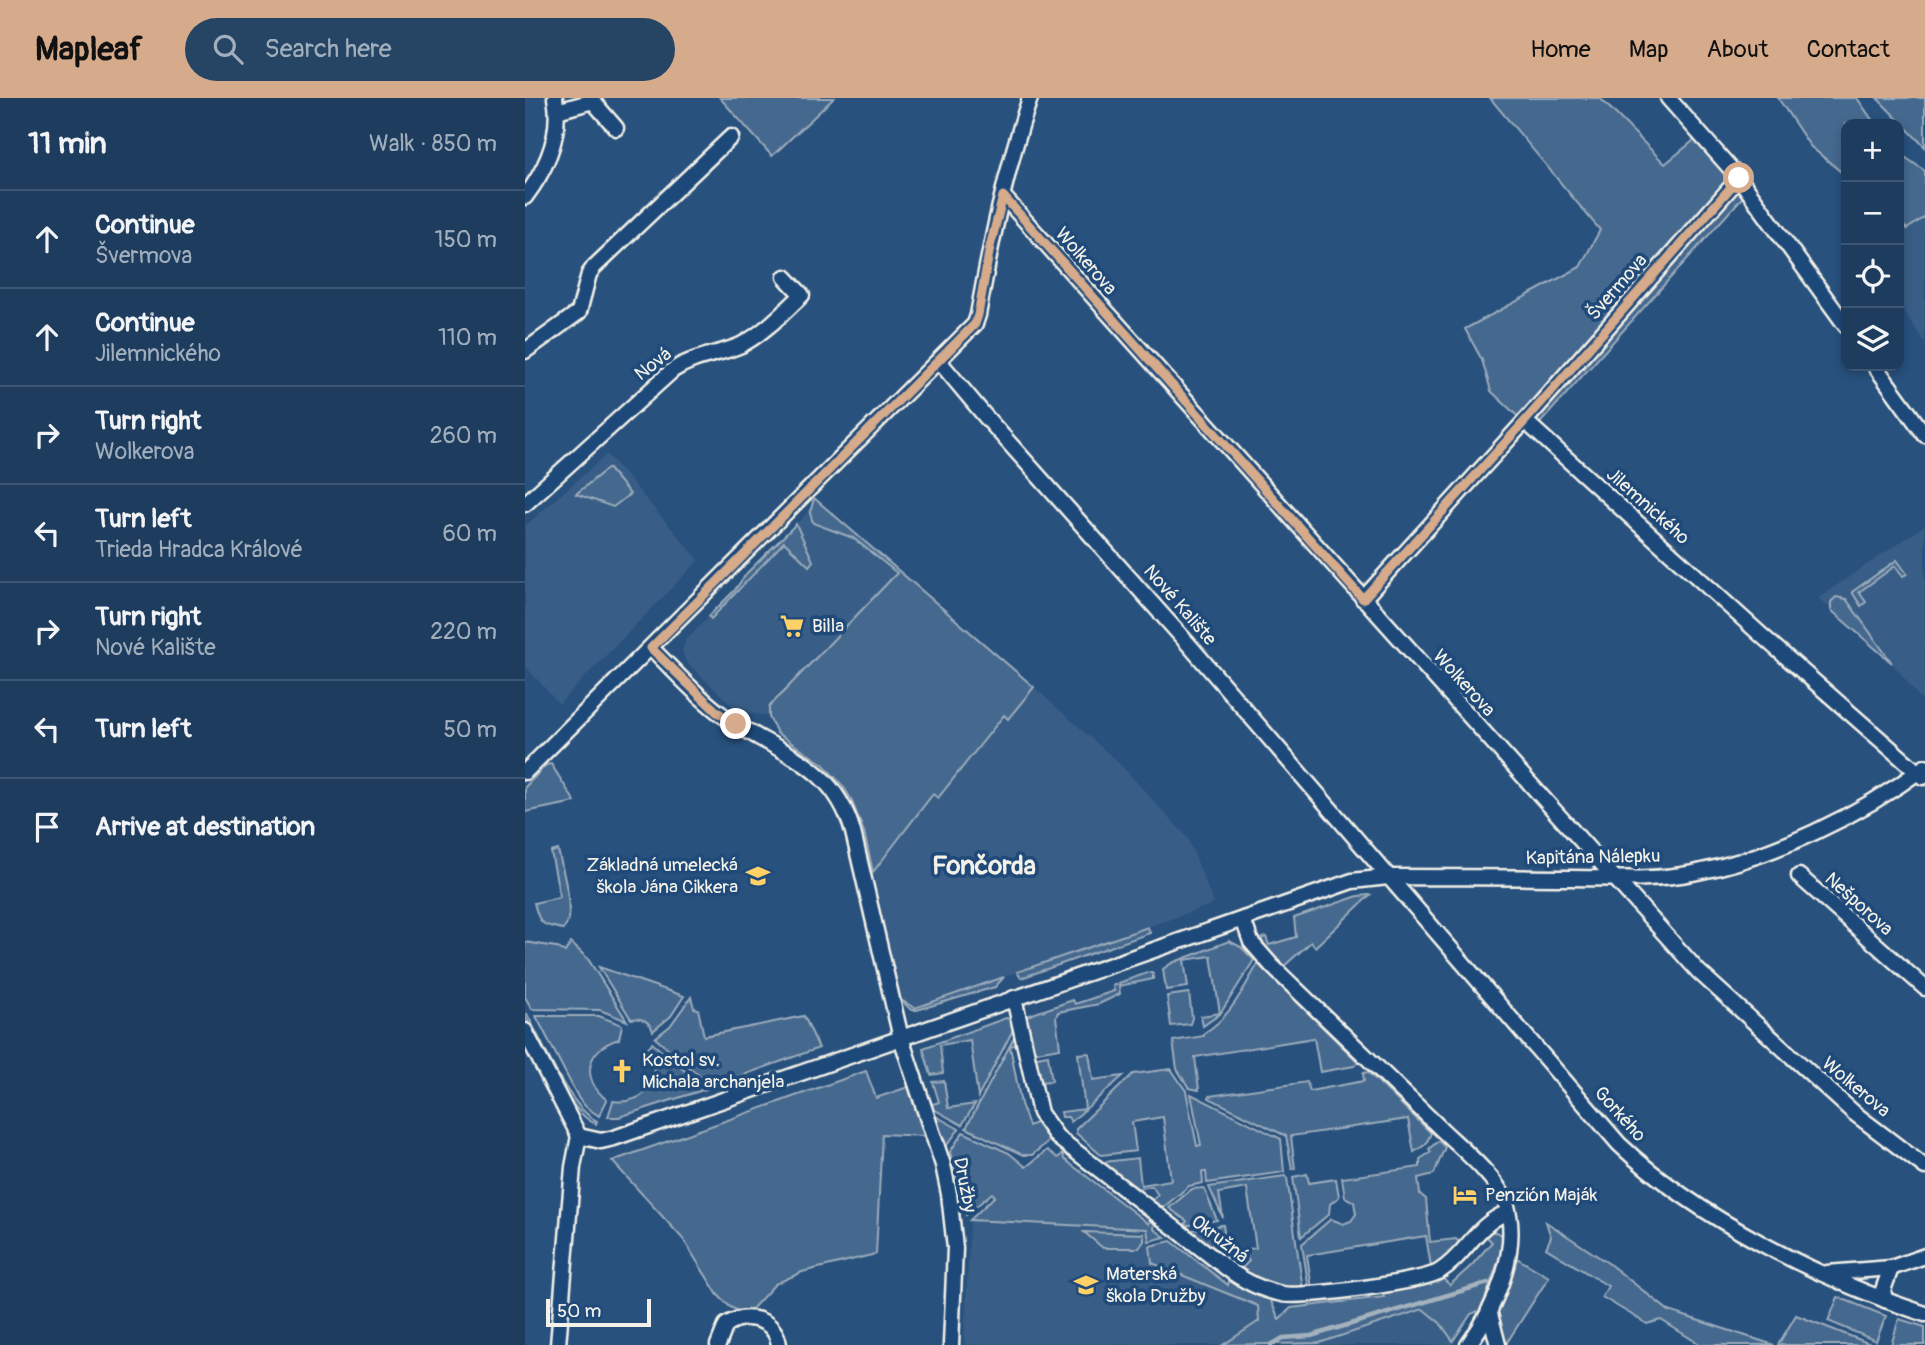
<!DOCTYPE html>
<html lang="en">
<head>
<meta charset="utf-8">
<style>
	body { margin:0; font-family:Pangolin,sans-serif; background:#264464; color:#f1f3f6 }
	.controls { position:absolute; right:21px; top:21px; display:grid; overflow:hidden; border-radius:14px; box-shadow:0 4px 10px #0003 }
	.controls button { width:63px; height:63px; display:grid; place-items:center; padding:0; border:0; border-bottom:2px solid #3c5673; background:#1e3d5e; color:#f1f3f6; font:35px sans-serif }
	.scale { position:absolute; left:21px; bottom:18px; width:105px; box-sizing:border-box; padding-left:7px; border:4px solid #f4f1e8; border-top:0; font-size:19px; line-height:24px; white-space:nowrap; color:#f4f1e8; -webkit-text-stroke:5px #1f4a7a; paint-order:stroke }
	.stop { position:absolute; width:21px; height:21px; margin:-16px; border:5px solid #d6ab8b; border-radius:50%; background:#fff }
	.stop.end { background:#d6ab8b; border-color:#fff; box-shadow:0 2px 7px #0008 }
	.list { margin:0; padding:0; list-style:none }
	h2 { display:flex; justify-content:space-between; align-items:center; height:91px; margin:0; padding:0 28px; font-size:30px }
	h2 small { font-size:23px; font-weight:400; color:#a1aebc }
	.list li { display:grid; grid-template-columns:46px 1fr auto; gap:21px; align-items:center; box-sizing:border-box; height:98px; padding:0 28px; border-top:2px solid #3c5673 }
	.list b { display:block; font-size:26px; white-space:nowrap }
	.list p { margin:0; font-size:23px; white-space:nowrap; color:#a1aebc }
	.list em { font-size:23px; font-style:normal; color:#a1aebc }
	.icon { flex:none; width:38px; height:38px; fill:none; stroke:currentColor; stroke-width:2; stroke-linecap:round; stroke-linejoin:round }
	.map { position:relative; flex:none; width:1400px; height:1247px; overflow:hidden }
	header { display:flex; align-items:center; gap:42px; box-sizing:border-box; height:98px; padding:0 35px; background:#d6ab8b; color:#111 }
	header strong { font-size:33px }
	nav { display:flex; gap:38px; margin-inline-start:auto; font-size:24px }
	.search { width:490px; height:63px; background:#264464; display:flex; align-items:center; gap:18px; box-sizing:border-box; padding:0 24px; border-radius:38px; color:#a1aebc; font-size:26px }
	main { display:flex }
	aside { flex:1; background:#1e3d5e }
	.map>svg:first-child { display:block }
	.built { fill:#375d86 }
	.green { fill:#45688e; stroke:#9cacbb; stroke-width:2 }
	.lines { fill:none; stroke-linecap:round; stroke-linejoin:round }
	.stream { stroke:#a4b2be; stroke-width:4.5 }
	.minor-casing { stroke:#f4f1e8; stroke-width:19 }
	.minor { stroke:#1f4a7a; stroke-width:14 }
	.route { stroke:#d6ab8b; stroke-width:9 }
	.labels { text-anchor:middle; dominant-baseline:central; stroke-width:7; stroke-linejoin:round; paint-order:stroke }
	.street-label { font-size:19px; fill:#f4f1e8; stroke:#1f4a7a }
	.poi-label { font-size:19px; fill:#f4f1e8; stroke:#1f4a7a; text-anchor:start }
	.district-label { font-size:26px; font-weight:bold; fill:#f4f1e8; stroke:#1f4a7a }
</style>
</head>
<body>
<header>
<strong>Mapleaf</strong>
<div class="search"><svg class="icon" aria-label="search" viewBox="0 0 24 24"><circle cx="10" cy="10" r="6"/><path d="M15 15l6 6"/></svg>Search here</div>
<nav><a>Home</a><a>Map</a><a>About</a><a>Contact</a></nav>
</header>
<main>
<aside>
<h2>11 min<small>Walk · 850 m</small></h2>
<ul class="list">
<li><svg class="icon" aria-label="ahead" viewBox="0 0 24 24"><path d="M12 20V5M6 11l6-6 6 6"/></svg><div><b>Continue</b><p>Švermova</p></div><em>150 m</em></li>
<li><svg class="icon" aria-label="ahead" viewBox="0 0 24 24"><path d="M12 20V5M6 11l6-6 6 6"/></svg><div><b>Continue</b><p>Jilemnického</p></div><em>110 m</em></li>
<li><svg class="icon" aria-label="right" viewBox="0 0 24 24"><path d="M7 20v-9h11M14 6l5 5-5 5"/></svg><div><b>Turn right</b><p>Wolkerova</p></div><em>260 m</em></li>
<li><svg class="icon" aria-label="left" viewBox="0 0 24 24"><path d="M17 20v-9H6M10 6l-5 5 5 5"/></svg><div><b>Turn left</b><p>Trieda Hradca Králové</p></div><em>60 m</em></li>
<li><svg class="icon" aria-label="right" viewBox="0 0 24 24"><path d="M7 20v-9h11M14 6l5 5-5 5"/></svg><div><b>Turn right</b><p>Nové Kalište</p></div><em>220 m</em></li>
<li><svg class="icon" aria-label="left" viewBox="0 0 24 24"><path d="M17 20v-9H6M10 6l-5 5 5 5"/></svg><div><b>Turn left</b></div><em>50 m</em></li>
<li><svg class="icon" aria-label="arrive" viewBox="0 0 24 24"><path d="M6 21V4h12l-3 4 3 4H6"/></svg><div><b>Arrive at destination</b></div></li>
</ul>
</aside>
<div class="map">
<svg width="1400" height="1247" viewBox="0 0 1400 1247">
	<rect width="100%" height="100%" fill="#28517e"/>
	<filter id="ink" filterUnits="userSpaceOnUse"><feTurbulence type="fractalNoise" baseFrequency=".0143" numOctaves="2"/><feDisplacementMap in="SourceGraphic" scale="14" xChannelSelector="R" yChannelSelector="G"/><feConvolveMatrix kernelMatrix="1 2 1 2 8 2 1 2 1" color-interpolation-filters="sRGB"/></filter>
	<g filter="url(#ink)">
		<g class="built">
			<polygon points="1400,119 1400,245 1374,206 1374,136"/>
			<polygon points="82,356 174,462 34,606 0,568 0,428"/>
			<polygon points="293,404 374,473 245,609 244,619 212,612 161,564 157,554 160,543 209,493 222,475"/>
			<polygon points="1400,427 1400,606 1367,565 1293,500"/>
			<polygon points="509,589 593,664 663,740 689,806 389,910 376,902 348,774 408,696 414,700 466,632 479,617 483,620"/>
			<polygon points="445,1122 622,1131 628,1165 733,1208 734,1223 698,1247 439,1247"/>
			<polygon points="898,1211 915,1225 930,1247 763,1247 768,1244 794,1245"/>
		</g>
		<g class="green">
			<polygon points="195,0 309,0 247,58"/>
			<polygon points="965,0 1075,0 1140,66 1179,34 1225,91 1008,333 966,293 957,262 940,231 1055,169 1075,132"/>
			<polygon points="1253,0 1332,0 1350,26 1321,26 1321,78 1285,48"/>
			<polygon points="1352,0 1400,0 1400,49"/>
			<polygon points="1374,55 1400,73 1400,119 1382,131 1374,123"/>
			<polygon points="83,370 105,396 88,409 51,396"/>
			<polygon points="289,400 509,589 483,621 479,617 413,700 408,696 348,774 339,734 326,701 318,688 298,666 252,635 244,619 244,609 372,475 328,440 288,425 285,415"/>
			<polygon points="271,426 288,463 284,468 259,444 186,521 184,518 209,493 222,475"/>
			<polygon points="1372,462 1382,476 1378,478 1370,468 1334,494 1341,504 1336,508 1327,494"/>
			<polygon points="1311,499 1321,501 1367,565 1306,512 1306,504"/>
			<polygon points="26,666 50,704 0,714 0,689 21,667"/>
			<path d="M 33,752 C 37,770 52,819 38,831 C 15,827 15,826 9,805 L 35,799 L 26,754 Z"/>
			<polygon points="845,797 790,849 786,844 758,869 737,848 737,840 741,839 744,847 771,839 769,820 833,798"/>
			<polygon points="623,829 625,835 496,880 492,874"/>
			<polygon points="704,843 716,849 729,862 695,916 678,928 676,918 695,915 686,858 659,862 663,889 641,892 638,871 647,865"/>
			<polygon points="0,844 31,849 40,854 46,845 63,861 102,923 75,912 7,911 0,899"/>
			<path d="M 733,866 L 833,964 L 829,968 L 795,974 L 789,940 L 670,959 L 674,992 L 664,990 L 652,971 L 648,943 L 679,938 L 679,935 C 705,920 718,891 733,866 Z"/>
			<path d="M 74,869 L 159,898 L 146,918 L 128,933 C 125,923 116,919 106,921 Z"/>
			<polygon points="625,874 628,876 628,881 594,888 595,896 574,906 533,914 531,919 535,950 505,955 499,919 548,902 550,906 589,893 588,887"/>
			<polygon points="479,879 470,889 392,912 386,912 376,902 390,910"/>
			<polygon points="664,895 667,920 665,926 646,928 642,898"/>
			<polygon points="166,899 169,910 173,911 179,938 279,918 294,950 187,988 130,940 145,928"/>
			<path d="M 2,916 C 19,947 42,1007 72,1023 L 71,1026 C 42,1015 15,946 0,918 Z"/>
			<path d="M 11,918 L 74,918 L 97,927 L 94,941 C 61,951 55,980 82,1002 L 74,1018 L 61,1009 L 54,1001 Z"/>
			<polygon points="481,920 488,923 489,930 453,999 445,942 415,947 418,975 406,977 398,950"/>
			<polygon points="492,934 495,946 485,948 496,1006 504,1028 513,1024 526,1041 507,1057 498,1057 441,1030"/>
			<path d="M 127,945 L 181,991 L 94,1019 L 83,1019 L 88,1003 C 120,1008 142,979 121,952 Z"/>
			<polygon points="564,955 568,982 598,978 546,1024 543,1019 537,1019 536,1014 560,1011 553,956"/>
			<polygon points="523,957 527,983 513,984 507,960"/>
			<polygon points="646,971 661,993 672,1048 676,1047 666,996 756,1041 759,1074 682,1085 681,1074 677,1074 678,1085 664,1088 633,1114 623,1106 633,1097 627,1088 605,1092 576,1069 579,1064 613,1060 616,1087 646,1082 638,1019 607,1024 611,1053 576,1057 551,1035 551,1031 608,976"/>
			<polygon points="341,973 351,1000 383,989 399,1038 357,1036 351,1156 277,1174 250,1186 226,1212 215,1214 205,1209 193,1197 158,1141 87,1063"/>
			<polygon points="843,974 906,1035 901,1046 889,1054 883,1021 766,1038 770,1071 767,1071 761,1038 684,1000 684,998 782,984 785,993 839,983 838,975"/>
			<polygon points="419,983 423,1010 450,1006 437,1027 405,1009 404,1007 414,1004 408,984"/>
			<polygon points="407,1016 434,1031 422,1047"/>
			<polygon points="438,1034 484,1055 501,1069 522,1052 533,1060 538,1055 539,1061 624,1126 626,1118 630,1122 629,1131 640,1139 624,1143 622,1131 445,1122 470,1098 467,1095 441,1117 425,1054"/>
			<polygon points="913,1043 920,1049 909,1076 893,1080 895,1096 901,1101 905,1144 931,1141 935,1145 921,1164 906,1169 901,1138 782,1157 787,1191 784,1192 777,1146 806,1121 818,1126 826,1123 831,1116 829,1104 820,1099 817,1080 895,1069 895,1061 906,1054 904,1051"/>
			<polygon points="782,1076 784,1085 811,1081 814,1099 805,1106 804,1116 776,1139 768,1079"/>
			<path d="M 760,1078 L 762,1080 L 778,1192 C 754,1191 736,1184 714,1173 L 724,1163 L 718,1154 L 696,1158 L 661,1133 L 698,1127 L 702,1154 L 731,1150 L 722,1090 L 694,1095 L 698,1120 L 684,1089 Z"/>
			<polygon points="679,1090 692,1122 659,1128 662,1123 644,1110 667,1091"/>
			<polygon points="1021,1124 1083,1165 1144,1213 1249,1247 1176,1247 1136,1222 1122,1226 1077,1199 1083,1188 1021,1150 1026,1139"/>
			<polygon points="559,1134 619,1136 619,1143 614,1150 578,1150"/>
			<path d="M 964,1134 C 973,1133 977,1136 980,1144 L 956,1212 L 946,1216 L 928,1243 L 915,1225 L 898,1211 L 794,1245 L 698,1247 L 734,1223 L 733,1208 L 627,1165 L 625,1148 L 646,1143 L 703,1187 L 705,1179 L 744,1199 L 754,1221 L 766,1210 L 859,1199 L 855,1192 L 916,1179 L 925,1187 L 947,1167 L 967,1144 L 959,1136 Z"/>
			<polygon points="988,1158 1024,1179 981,1246 973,1231 972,1215"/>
			<polygon points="1313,1199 1361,1218 1351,1243 1303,1223"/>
			<polygon points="1271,1217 1348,1247 1253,1247"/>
			<polygon points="1374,1221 1400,1229 1400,1247 1366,1247"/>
		</g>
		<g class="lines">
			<polyline class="stream" points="746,1247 758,1240 786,1238 963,1185"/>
			<g class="minor-casing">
				<g id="minor">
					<polyline points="65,0 91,30"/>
					<polyline points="1143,0 1214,80 1321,228"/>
					<polyline points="32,13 68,3"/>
					<polyline points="478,98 1173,873 1329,1015 1400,1069"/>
					<path d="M 0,99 C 22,70 37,37 30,0"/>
					<polyline points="0,253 54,214 64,176 69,169 206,39"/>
					<path d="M 414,263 L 460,318 L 665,548 L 1094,1046 C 1173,1121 1297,1182 1400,1216"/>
					<polyline points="1350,268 1400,337"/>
					<polyline points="1000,323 1235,536 1398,679"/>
					<path d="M 0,406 L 148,272 C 169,258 193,257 216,247 C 239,235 258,215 277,197 L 260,179"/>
					<polyline points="838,501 1000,323 1214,80"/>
					<path d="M 126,550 C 149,572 171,598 196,616 C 249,655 308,662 328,734 L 376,940 L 418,1067 L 424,1096 L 430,1150 L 426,1247"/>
					<path d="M 0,674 L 450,226 L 453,217 C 466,144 481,71 505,0"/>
					<polyline points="1274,778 1400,890"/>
					<path d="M 718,821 L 726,844 L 747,868 C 802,921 857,974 912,1027 C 932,1047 969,1076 980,1102 C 997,1148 971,1210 943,1247"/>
					<path d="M 489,900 L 515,1015 L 532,1039 L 700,1169 C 717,1182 735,1192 757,1196 C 778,1200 899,1184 915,1173 C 942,1156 950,1127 983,1114"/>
					<path d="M 0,933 L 54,1038 L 76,1043 L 89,1040 L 827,783 L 863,779 C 924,779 985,779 1045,780 C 1085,780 1128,783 1168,775 C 1247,760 1335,717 1400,669"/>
					<polyline points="1302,1175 1366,1170 1400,1158"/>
					<polyline points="1360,1202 1358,1192 1366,1170"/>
					<polyline points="964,1212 973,1247"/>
					<polyline points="33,1247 48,1069 54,1038"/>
					<path d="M 193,1247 L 201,1227 C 221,1213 251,1221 254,1247"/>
				</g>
			</g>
			<use href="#minor" class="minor"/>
		</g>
	</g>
	<g class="lines" filter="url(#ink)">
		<polyline class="route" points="211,626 192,614 126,550 450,226 453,217 465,149 478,98 838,501 1000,323 1214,80"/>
	</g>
	<defs>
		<g id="supermarket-bare" transform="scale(1.89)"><path d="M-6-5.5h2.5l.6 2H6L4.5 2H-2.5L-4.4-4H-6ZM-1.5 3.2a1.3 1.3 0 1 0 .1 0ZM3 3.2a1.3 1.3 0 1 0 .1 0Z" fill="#ffd166" stroke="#1f4a7a" stroke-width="2.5" paint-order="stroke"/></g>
		<g id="school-bare" transform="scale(1.89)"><path d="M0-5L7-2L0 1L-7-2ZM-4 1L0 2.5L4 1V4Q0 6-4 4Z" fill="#ffd166" stroke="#1f4a7a" stroke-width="2.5" paint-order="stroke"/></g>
		<g id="church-bare" transform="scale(1.89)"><path d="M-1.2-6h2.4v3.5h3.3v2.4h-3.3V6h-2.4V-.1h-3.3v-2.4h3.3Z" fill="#ffd166" stroke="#1f4a7a" stroke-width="2.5" paint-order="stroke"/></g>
		<g id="hotel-bare" transform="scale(1.89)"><path d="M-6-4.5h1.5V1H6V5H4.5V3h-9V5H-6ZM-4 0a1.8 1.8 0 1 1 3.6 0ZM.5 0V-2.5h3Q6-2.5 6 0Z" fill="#ffd166" stroke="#1f4a7a" stroke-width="2.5" paint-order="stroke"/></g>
	</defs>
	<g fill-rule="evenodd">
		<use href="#supermarket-bare" x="267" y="528"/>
		<use href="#school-bare" x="233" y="778"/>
		<use href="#church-bare" x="97" y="973"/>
		<use href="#hotel-bare" x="940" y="1097"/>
		<use href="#school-bare" x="561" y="1187"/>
	</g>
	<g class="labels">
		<g class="street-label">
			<text transform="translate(561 163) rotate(49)">Wolkerova</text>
			<text transform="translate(1092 189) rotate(-49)">Švermova</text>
			<text transform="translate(128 266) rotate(-38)">Nová</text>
			<text transform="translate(1123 408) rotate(42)">Jilemnického</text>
			<text transform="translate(655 507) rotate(49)">Nové Kalište</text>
			<text transform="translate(939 585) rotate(48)">Wolkerova</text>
			<text transform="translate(1068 759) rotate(-1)">Kapitána Nálepku</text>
			<text transform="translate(1334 806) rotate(42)">Nešporova</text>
			<text transform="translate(1331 989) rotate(40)">Wolkerova</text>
			<text transform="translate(1095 1016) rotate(48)">Gorkého</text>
			<text transform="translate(440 1087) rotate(79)">Družby</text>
			<text transform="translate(695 1141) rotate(37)">Okružná</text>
		</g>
		<g class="poi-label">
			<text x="287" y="528">Billa</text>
			<text x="213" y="767" text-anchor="end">Základná umelecká<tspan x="213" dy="22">škola Jána Cikkera</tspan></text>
			<text x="117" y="962">Kostol sv.<tspan x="117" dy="22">Michala archanjela</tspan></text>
			<text x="960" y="1097">Penzión Maják</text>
			<text x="581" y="1176">Materská<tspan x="581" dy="22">škola Družby</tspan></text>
		</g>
		<g class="district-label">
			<text x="459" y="768">Fončorda</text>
		</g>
	</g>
</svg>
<div class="controls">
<button>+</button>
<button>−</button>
<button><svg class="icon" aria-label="locate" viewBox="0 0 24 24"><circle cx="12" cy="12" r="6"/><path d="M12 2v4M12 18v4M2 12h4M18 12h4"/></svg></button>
<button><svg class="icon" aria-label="layers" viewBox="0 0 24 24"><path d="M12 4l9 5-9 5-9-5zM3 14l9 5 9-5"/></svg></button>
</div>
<div class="scale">50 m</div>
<div class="stop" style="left:1214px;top:80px"></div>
<div class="stop end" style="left:211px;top:626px"></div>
</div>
</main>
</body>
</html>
